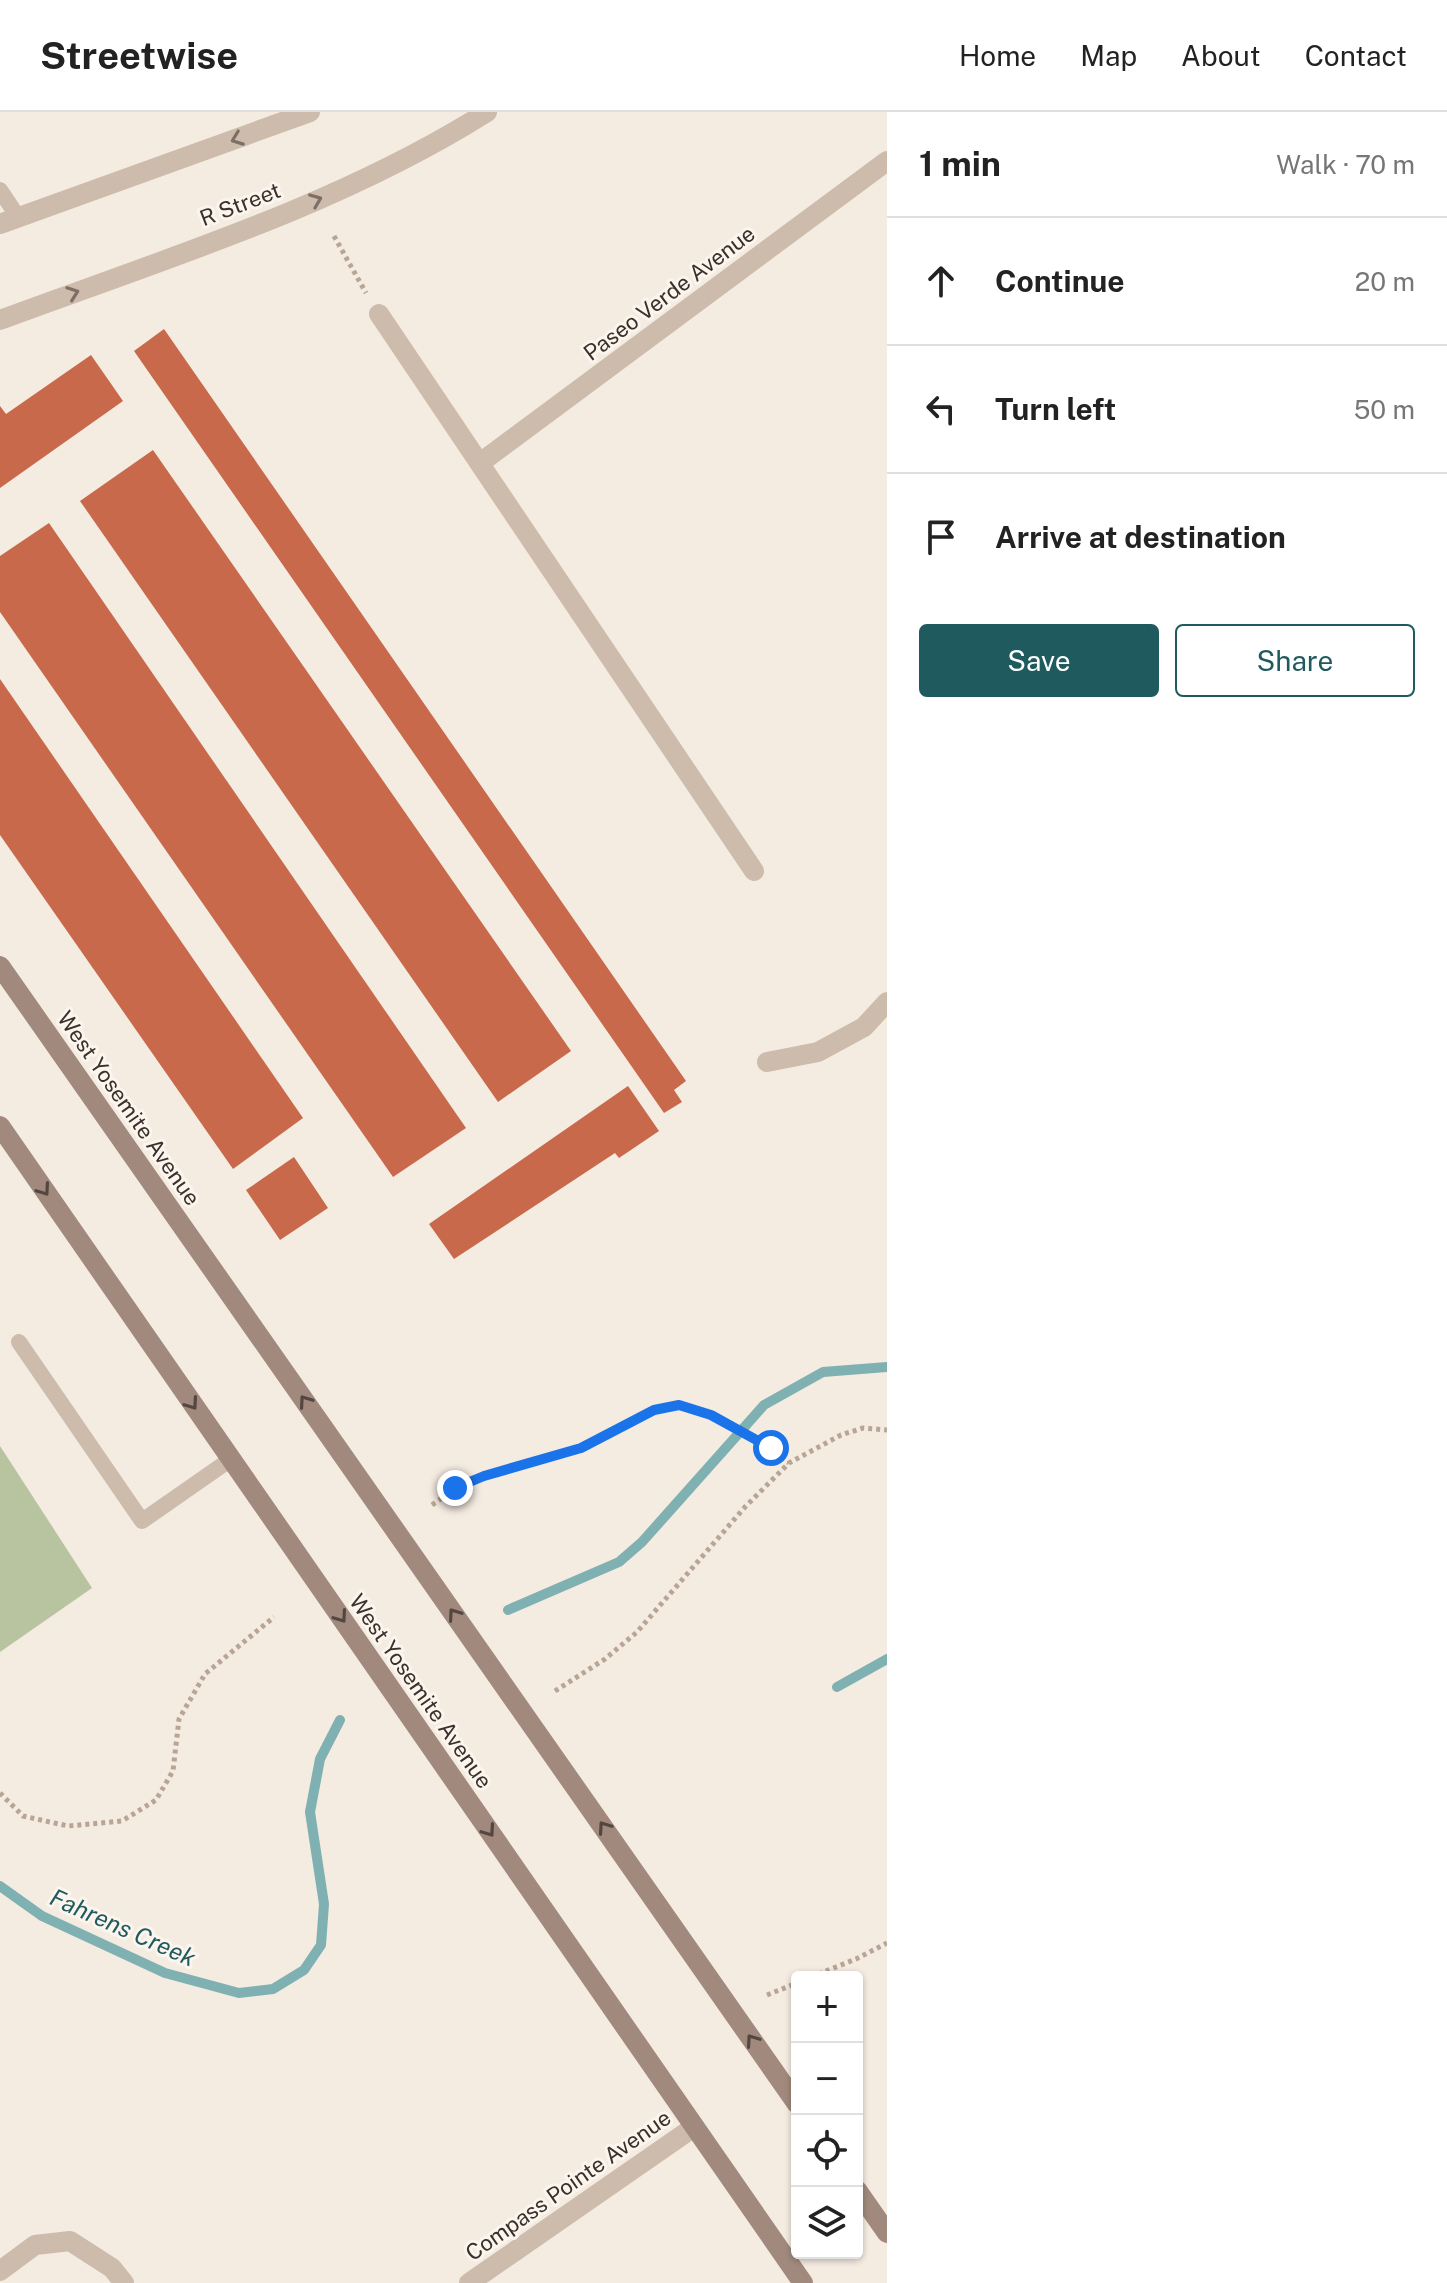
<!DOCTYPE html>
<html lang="en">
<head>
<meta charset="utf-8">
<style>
	body { margin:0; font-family:"Public Sans",sans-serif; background:#f6f6f6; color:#222 }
	.controls { position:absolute; right:24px; bottom:24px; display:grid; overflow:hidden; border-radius:8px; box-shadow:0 2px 6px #0004 }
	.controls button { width:72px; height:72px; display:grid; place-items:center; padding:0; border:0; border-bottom:2px solid #e0e0e0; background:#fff; color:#222; font:40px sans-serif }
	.stop { position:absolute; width:24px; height:24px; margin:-18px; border:6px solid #1a73e8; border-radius:50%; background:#fff }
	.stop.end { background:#1a73e8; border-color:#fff; box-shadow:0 2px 8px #0008 }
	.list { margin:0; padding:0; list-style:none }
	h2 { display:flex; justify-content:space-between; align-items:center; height:104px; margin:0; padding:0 32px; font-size:34px }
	h2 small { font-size:26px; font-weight:400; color:#767676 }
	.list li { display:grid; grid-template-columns:52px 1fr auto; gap:24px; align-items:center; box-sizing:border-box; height:128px; padding:0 32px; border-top:2px solid #e0e0e0 }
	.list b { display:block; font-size:30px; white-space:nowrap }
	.list em { font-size:26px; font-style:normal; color:#767676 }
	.actions { display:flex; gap:16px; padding:24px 32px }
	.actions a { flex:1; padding:18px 0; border:2px solid #1f5a5e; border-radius:8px; text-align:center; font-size:28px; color:#1f5a5e }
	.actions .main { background:#1f5a5e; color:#fff }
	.icon { flex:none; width:44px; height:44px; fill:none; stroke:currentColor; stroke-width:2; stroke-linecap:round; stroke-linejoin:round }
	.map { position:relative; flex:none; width:887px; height:2171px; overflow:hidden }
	header { display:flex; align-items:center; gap:48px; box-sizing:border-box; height:112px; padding:0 40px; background:#fff; border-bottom:2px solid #e0e0e0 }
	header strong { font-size:38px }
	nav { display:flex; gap:44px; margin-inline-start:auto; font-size:28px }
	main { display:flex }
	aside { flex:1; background:#fff }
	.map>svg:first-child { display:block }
	.green { fill:#b8c4a0 }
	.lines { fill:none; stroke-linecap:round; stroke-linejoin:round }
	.stream { stroke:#7fb0b2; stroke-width:10 }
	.building { fill:#c8694b }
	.path { stroke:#b9a596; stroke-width:5; stroke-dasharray:4 4; stroke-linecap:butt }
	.service { stroke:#cdbbac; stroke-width:16 }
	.minor { stroke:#cdbbac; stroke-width:20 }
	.tertiary { stroke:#cdbbac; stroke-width:20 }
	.secondary { stroke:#a18a7d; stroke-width:20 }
	.oneway { stroke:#7d6f65 }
	.oneway2 { stroke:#544640 }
	.route { stroke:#1a73e8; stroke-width:10 }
	.labels { text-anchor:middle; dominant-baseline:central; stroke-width:6; stroke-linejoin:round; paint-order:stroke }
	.street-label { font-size:22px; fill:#3b302b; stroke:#fbf5ee }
	.water-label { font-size:24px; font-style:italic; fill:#1f5a5e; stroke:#fbf5ee }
</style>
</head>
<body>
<header>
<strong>Streetwise</strong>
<nav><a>Home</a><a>Map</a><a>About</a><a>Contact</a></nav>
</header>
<main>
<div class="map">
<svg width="887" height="2171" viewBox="0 0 887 2171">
	<rect width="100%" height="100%" fill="#f4ebe1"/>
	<polygon class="green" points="0,1334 92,1476 0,1540"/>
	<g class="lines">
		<g class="stream">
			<polyline points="508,1498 619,1450 642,1430 764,1293 823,1260 887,1255"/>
			<polyline points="837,1575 887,1547"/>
			<polyline points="0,1774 42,1804 165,1861 239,1881 273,1877 304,1858 321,1833 324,1792 310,1700 320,1647 340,1608"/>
		</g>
	</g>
	<g class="building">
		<polygon points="164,217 686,969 674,978 682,990 664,1001 134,239"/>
		<polygon points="91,243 123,289 0,376 0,294 6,302"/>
		<polygon points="153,338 571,939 498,990 80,389"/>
		<polygon points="49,411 466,1016 393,1065 0,500 0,444"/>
		<polygon points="0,567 303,1006 233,1057 0,723"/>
		<polygon points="628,974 659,1019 619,1046 615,1041 454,1147 429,1112"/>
		<polygon points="294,1045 328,1096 280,1128 246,1078"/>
	</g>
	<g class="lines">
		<g class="path">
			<polyline points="334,124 366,181"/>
			<path d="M 432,1393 C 468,1367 503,1358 545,1346 C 558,1342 573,1340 586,1333 C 610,1321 654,1290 681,1294 C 716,1298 762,1329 789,1351"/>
			<polyline points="555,1579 605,1547 637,1520 745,1395 789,1351 841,1323 863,1316 887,1318"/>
			<polyline points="0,1681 23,1704 68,1714 122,1709 156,1688 173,1659 179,1607 205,1562 274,1505"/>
			<polyline points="811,1865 856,1847 887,1831"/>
			<polyline points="767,1883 797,1871"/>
		</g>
		<g class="service">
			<polyline points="0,78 18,105"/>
			<polyline points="19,1230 142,1409 231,1347"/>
		</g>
		<g class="minor">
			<polyline points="379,202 754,759"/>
			<polyline points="480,351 887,49"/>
			<polyline points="767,950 818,940 864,915 887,890"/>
			<polyline points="0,2159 35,2133 70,2129 112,2156 124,2171"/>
			<polyline points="469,2171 694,2015"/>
		</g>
		<g class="tertiary">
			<polyline points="0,112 310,0"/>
			<path d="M 0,208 C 164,147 338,94 487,0"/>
		</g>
		<g class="secondary">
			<polyline points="0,854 797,1992"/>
			<polyline points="0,1014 803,2171"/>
			<polyline points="857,2078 887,2121"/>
		</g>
	</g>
	<defs><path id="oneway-chevron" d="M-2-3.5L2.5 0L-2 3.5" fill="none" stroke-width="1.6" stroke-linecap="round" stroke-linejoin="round" transform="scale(2)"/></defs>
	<g class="oneway">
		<use href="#oneway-chevron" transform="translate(237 27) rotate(159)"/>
		<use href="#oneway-chevron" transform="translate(316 88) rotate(-22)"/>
		<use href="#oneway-chevron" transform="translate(73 181) rotate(-20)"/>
	</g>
	<g class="oneway2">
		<use href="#oneway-chevron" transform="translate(44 1078) rotate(55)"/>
		<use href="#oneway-chevron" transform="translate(305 1289) rotate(-125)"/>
		<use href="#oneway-chevron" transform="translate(192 1292) rotate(55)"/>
		<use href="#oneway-chevron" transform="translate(454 1502) rotate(-125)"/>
		<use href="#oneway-chevron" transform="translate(341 1505) rotate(55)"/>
		<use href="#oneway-chevron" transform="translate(604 1715) rotate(-125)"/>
		<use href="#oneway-chevron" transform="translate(489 1719) rotate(55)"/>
		<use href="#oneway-chevron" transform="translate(752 1928) rotate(-125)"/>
	</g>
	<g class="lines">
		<polyline class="route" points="455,1376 484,1364 581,1336 654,1298 679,1293 711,1303 771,1336"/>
	</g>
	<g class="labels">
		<g class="street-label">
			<text transform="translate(240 92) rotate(-21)">R Street</text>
			<text transform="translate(669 181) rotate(-37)">Paseo Verde Avenue</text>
			<text transform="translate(129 996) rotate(55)">West Yosemite Avenue</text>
			<text transform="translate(421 1579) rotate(55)">West Yosemite Avenue</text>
			<text transform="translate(568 2073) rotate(-35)">Compass Pointe Avenue</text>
		</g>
		<g class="water-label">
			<text transform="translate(123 1815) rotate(24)">Fahrens Creek</text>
		</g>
	</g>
</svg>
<div class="controls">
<button>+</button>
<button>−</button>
<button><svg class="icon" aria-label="locate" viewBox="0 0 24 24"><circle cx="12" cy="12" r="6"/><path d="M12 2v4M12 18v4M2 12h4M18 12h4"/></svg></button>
<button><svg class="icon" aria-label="layers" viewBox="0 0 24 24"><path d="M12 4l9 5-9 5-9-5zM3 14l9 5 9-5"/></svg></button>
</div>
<div class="stop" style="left:771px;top:1336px"></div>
<div class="stop end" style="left:455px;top:1376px"></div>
</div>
<aside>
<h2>1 min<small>Walk · 70 m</small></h2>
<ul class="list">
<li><svg class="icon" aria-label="ahead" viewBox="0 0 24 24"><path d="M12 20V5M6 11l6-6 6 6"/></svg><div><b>Continue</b></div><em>20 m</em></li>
<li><svg class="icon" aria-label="left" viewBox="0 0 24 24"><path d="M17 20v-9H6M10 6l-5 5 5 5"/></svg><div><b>Turn left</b></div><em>50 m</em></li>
<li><svg class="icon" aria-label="arrive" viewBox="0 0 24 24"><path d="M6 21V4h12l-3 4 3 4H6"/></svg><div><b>Arrive at destination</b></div></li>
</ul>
<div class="actions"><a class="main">Save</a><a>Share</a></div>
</aside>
</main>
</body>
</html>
